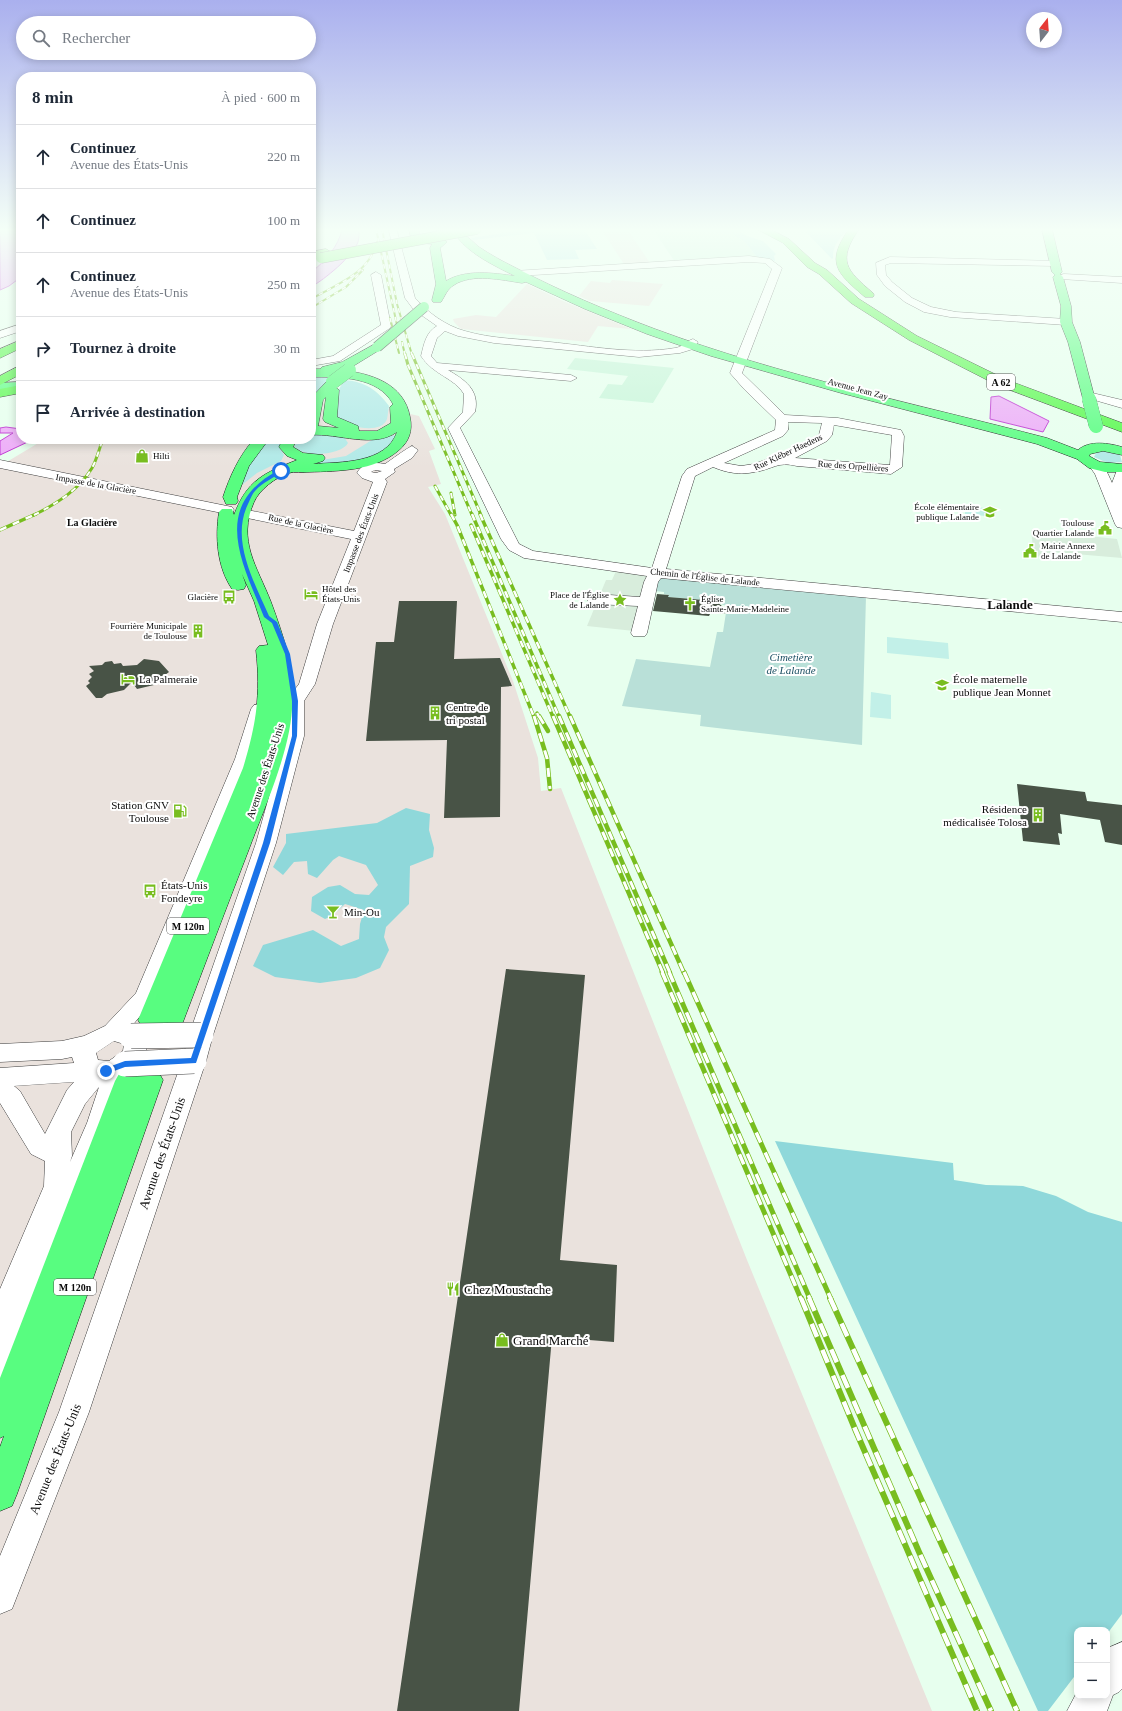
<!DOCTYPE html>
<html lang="fr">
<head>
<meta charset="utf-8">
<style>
	body { margin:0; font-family:Georgia,serif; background:#f2f2f3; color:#1f2937 }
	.controls { position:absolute; right:12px; bottom:12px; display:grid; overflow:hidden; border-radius:8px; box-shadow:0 2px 10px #0003 }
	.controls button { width:36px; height:36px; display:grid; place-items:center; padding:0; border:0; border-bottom:1px solid #e0e1e3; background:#fff; color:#1f2937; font:20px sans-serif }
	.compass { position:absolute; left:1026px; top:12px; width:36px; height:36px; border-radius:50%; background:#fff; box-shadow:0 2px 10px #0003; rotate:17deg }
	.stop { position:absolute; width:12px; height:12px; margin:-9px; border:3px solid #1a73e8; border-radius:50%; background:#fff }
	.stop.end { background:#1a73e8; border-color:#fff; box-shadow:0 1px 4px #0008 }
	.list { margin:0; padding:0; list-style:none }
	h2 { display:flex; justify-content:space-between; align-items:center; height:52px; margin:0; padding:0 16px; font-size:17px }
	h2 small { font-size:13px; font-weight:400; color:#747a83 }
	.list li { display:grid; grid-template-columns:26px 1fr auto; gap:12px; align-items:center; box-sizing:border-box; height:64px; padding:0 16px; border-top:1px solid #e0e1e3 }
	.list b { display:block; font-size:15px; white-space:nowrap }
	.list p { margin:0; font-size:13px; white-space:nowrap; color:#747a83 }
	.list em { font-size:13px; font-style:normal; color:#747a83 }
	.icon { flex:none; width:22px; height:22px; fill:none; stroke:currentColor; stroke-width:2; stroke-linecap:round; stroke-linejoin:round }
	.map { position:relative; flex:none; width:1122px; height:1711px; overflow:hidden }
	.search { position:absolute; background:#fff; box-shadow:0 2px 10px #0003; left:16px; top:16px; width:300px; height:44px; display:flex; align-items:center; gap:10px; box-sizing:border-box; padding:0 14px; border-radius:22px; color:#747a83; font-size:15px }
	.panel { position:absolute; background:#fff; box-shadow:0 2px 10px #0003; left:16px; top:72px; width:300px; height:372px; border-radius:16px }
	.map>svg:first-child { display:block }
	.industrial { fill:#eae2dd }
	.farmland { fill:#c7f5d9 }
	.green { fill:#b0e9e7 }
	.forest { fill:#8fd8da }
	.cemetery { fill:#b9e0d8 }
	.pitch { fill:#c2f0e8 }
	.plaza { fill:#d8eddc }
	.water { fill:#edaaf8; stroke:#be2fd1 }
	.building { fill:#485346 }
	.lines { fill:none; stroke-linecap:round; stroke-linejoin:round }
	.minor-casing { stroke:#3d3d3d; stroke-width:1 }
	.major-casing { stroke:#1b1b1b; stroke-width:1 }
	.highway-casing { stroke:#1b1b1b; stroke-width:1 }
	.minor { fill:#fff; fill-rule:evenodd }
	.major { fill:#58fd80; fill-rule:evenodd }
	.highway { fill:#55f94a; fill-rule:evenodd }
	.rail-far5-casing { stroke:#78bd1f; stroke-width:2 }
	.rail-far4-casing { stroke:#78bd1f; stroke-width:3 }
	.rail-far3-casing { stroke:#78bd1f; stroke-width:3.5 }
	.rail-far2-casing { stroke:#78bd1f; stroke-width:4.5 }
	.rail-far1-casing { stroke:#78bd1f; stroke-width:5 }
	.rail-casing { stroke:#78bd1f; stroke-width:6 }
	.rail-far5 { stroke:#fff; stroke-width:1.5; stroke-dasharray:4.5; stroke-linecap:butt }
	.rail-far4 { stroke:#fff; stroke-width:2; stroke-dasharray:5.5; stroke-linecap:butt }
	.rail-far3 { stroke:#fff; stroke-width:2.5; stroke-dasharray:7; stroke-linecap:butt }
	.rail-far2 { stroke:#fff; stroke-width:3; stroke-dasharray:9; stroke-linecap:butt }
	.rail-far1 { stroke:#fff; stroke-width:3.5; stroke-dasharray:11; stroke-linecap:butt }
	.rail { stroke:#fff; stroke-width:4.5; stroke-dasharray:14; stroke-linecap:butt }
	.minor-bridge-casing { stroke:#3d3d3d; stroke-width:26; stroke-linecap:butt }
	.major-bridge-far1-casing { stroke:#1b1b1b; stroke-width:11; stroke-linecap:butt }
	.major-bridge-casing { stroke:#1b1b1b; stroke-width:14; stroke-linecap:butt }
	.highway-bridge-casing { stroke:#1b1b1b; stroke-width:11; stroke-linecap:butt }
	.minor-bridge { stroke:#fff; stroke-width:25 }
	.major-bridge-far1 { stroke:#58fd80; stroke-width:10 }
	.major-bridge { stroke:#58fd80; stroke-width:14 }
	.highway-bridge { stroke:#55f94a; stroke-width:10 }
	.route { fill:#1a73e8 }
	.labels { text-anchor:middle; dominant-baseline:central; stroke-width:4; stroke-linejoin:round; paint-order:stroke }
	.far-street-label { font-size:9px; fill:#0a0a0a; stroke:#fff }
	.far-poi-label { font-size:9px; fill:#0a0a0a; stroke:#fff; text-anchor:end }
	.shield { fill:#fff; stroke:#545454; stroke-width:1 }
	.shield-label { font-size:10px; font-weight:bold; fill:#0a0a0a }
	.far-neighbourhood-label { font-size:10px; font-weight:bold; fill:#0a0a0a; stroke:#fff }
	.park-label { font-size:11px; font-style:italic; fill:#1a4e62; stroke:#fff }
	.poi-label { font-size:11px; fill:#0a0a0a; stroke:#fff; text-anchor:start }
	.street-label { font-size:11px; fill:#0a0a0a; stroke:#fff }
	.far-district-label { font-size:13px; font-weight:bold; fill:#0a0a0a; stroke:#fff }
	.near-street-label { font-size:13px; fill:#0a0a0a; stroke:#fff }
	.near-poi-label { font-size:13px; fill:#0a0a0a; stroke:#fff; text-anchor:start }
</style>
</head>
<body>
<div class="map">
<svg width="1122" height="1711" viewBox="0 0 1122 1711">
	<rect width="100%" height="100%" fill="#e7ffee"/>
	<g class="industrial">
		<polygon points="601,229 627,229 650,263 624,264"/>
		<polygon points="612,280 663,284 649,306 590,301 579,296 591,281 610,283"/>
		<polygon points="527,284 563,301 631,329 598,326 588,342 461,329 454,322 453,319 476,315 496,317"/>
		<polygon points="311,391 419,416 435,449 429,451 441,484 428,487 445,514 513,681 538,758 541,791 561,788 747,1260 932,1711 0,1711 0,466 45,439 311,439"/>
	</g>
	<g class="farmland">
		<polygon points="653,229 732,234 744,241 757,257 675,262"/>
		<polygon points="575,358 674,368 653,403 599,398 608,384 622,385 628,376 567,369"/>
	</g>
	<g class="green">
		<polygon points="527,229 584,229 597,249 575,250 579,259 547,260 534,233 473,240 471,238"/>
		<polygon points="655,229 748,229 741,232 747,236 763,241 776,254 774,256 775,261 757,257 744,241 732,234"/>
		<path d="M 811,229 L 849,229 C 840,237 832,246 833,258 L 832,259 L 805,231 Z"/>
		<polygon points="311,377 333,378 311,404"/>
		<path d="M 345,380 C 366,382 377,390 389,406 C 388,410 388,415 387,419 C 381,435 350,426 339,422 C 330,407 335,393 345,380 Z"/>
		<path d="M 311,434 L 344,437 L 348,443 C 342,455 303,459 294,446 L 299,439 L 311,439 Z"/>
		<path d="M 400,434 C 380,465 340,463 307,467 L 316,461 L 346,456 L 372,440 Z"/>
		<polygon points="273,440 280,443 280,448 284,455 281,461 257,473 237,489 237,482 265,441"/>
		<polygon points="1103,451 1120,455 1122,462 1108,463 1094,457 1096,453"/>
	</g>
	<g class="forest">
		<polygon points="406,808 430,814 429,830 434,848 433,857 410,866 409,904 386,927 384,937 389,950 380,968 356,978 320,983 275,977 253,966 263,945 313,930 341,946 359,939 360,924 364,910 345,904 332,916 325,919 311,911 312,897 328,887 340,885 355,894 369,895 378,885 366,865 339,856 333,860 317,878 308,874 307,861 294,862 283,875 273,867 286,843 286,834 377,823"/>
		<polygon points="775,1141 953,1163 954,1180 986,1185 1023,1186 1056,1196 1088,1212 1122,1222 1122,1614 1107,1634 1107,1630 1077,1630 1077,1673 1048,1711 1038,1711"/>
	</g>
	<polygon class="cemetery" points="659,577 866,596 862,745 700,726 701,715 622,706 636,659 710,667 717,632 723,632 727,606 718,603 718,601 668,597 669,595 664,594 664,592 655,591"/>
	<g class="pitch">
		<polygon points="965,506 995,509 996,517 965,514"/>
		<polygon points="887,637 948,643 949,659 887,653"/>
		<polygon points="871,692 891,695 891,719 870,717"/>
	</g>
	<g class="plaza">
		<polygon points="1031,530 1117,539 1122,558 1052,552 1052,558 1034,556"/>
		<polygon points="616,571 650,575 634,631 587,626 606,580 612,580"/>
	</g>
	<g class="water">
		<polygon points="0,229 21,229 21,277 9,286 0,290"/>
		<path d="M 342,229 L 359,229 C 359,233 359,238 358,242 C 352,257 325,279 311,287 L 311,272 C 324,263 339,246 342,229 Z"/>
		<polygon points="999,396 1049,421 1043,432 990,419 991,397"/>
		<polygon points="6,427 21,429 21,439 34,439 0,455 0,441 13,433 0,433 0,428"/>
	</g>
	<g class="building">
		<polygon points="657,594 669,595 668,597 716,601 730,613 710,614 709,616 653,611"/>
		<polygon points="399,601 457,601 454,659 500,658 512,686 501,687 500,817 444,818 447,740 366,741 376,642 394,642"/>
		<polygon points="144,659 159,661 169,672 165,675 170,681 158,682 154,685 137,689 132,682 124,690 107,694 102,698 96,698 86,686 90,683 88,681 92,677 89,674 94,671 89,666 102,665 105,662 112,661 114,664 121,663 123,666 137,665"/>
		<polygon points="1017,784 1085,792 1087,801 1122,805 1122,845 1105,842 1100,820 1060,814 1062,834 1058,833 1060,845 1023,841"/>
		<polygon points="506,969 585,975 560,1260 617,1265 614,1342 552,1337 519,1711 397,1711"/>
	</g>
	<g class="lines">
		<g class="minor-casing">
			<g id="minor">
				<path d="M 390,229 L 396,229 L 397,231 L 415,298 C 427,312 446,326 465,331 C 492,339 522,339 550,342 C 590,346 634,355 675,348 C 683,347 686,341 693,339 L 698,342 L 693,349 L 680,353 L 639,357 L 494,343 L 458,336 L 445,331 L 437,338 L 431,356 L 437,363 L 571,375 L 577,378 L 571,381 L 448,370 C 465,380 480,390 475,412 L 460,428 L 519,544 L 533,551 L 652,568 L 682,476 L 687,469 L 775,430 L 776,420 L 744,389 L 730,373 L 772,269 L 765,263 L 749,262 L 517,276 L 514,275 L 514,271 L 749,256 L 770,259 L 782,268 L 742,373 L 785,415 L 838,418 L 901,430 L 904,436 L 902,467 L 891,474 L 797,466 C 777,461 774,469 755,472 C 740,475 727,473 713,467 L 695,476 L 666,569 L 1122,612 L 1122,622 L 661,578 L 658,582 L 647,633 L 645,636 L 633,636 L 631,633 L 638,606 L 594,604 L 589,602 L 586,599 L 589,596 L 594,594 L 640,597 L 644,582 L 647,576 L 524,558 L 509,550 L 501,539 L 448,428 L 463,412 L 464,394 C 455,378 433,375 421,356 C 424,344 426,332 437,326 L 414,310 L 405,298 L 389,231 ZM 788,422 L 822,423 L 819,435 L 781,454 L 754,464 L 741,466 L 724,463 L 783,436 L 788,430 ZM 834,425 L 892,435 L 890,465 L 795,458 L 827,441 L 832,435 Z"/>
				<polygon points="890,257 1058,261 1060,263 1055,266 891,263 885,265 886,275 892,282 912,298 931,307 956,312 1066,319 1071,322 1066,325 950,317 924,312 905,302 885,286 877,275 876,263"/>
				<polygon points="376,272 381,275 391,326 390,328 340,361 311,366 311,360 333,356 381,325 371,275"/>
				<polygon points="1064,274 1122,277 1122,283 1061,279 1061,275"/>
				<polygon points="21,324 21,331 0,338 0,331"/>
				<polygon points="1088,392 1122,400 1122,408 1084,397 1082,395 1084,393"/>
				<path d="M 412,446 L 418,450 L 412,458 L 394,469 L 395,472 L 385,479 L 387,482 L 333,624 L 315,684 L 304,701 L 304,736 L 276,843 L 213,1035 L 206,1061 L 89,1412 L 12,1609 L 0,1614 L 0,1556 L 59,1412 L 182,1061 L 189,1035 L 256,843 L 286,736 L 286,701 L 299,684 L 317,624 L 351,539 L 242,517 L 237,516 L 235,513 L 237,510 L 242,509 L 354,531 L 373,482 L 362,478 L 357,473 C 363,462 374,462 385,464 C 391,460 407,448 412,446 ZM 375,470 L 382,471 L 376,473 L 371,472 Z"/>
				<polygon points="0,460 227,506 232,507 234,510 232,513 227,514 0,468"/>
				<path d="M 1094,460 C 1104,463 1108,474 1112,483 L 1117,470 L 1122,469 L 1122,528 L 1117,527 L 1115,524 L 1095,474 L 1088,464 Z"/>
				<path d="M 260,704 L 266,705 L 269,709 L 253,759 L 156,997 L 131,1027 C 160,1037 144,1065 125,1075 L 121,1095 L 111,1123 L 15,1366 L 10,1376 L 0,1380 L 0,1289 L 44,1186 L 45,1161 L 31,1154 L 0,1103 L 0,1068 L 74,1063 L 72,1057 L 62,1059 L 0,1062 L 0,1044 L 62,1041 L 84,1036 L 105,1026 L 136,993 L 235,759 L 251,709 L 254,705 ZM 114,1041 L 124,1044 L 123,1051 L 109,1061 L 98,1060 L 96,1053 ZM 74,1082 L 67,1090 L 45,1134 L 20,1091 L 14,1086 ZM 99,1087 L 87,1123 L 70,1162 L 72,1156 L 71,1132 L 85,1104 Z"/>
				<polygon points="1122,1642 1122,1689 1119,1692 1113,1695 1107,1711 1067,1711 1077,1692 1077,1696 1107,1696 1107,1650 1110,1647"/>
			</g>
		</g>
		<g class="major-casing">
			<g id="major">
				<path d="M 409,229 L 419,229 L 419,234 L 425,238 L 445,240 L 447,242 L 440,248 L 446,281 C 466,269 493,273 515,276 C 495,266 471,255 457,237 L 462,234 C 468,236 474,243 479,247 C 491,255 502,261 514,267 C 560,291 607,311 655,329 C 782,376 916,404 1047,438 L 1078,450 C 1089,440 1109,443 1122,447 L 1122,455 L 1103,451 L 1090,454 L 1089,456 L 1100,462 L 1122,464 L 1122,472 L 1105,472 L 1089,468 L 1077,459 L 1037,444 L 841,393 L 711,356 L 647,334 L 585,309 L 526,282 L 522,283 C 502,280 472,273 454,285 C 447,289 445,296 441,302 L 433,302 L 432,300 L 436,284 L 430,248 L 432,244 L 420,243 L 411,237 Z"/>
				<polygon points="1042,229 1052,229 1062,272 1060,274 1063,277 1071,306 1072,322 1080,342 1095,399 1094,402 1089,403 1083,399 1068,342 1060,322 1061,306 1053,277 1055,275 1052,272"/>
				<path d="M 377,343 L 381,345 L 383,347 L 381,349 L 350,368 L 340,370 C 370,373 404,383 410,417 C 413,431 409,442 398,451 C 374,471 339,471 309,472 C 303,473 294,471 289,473 C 276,477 259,490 254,502 C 237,541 257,566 271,602 C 277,618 283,636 288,654 C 292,665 291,679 292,691 C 296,740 266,803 249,849 C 227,906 205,964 183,1022 L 179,1029 L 170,1032 L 160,1027 L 151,1030 L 142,1027 L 138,1020 L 243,768 C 256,725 261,695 256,650 L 259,646 L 268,645 L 254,601 L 242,574 L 246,585 L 244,589 L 238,590 L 232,589 C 217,567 215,537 219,512 L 222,509 L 232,509 L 234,515 C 247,480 264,473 297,460 L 287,456 L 279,447 L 283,439 L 297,439 L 293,447 L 303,453 L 323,455 L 325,458 L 323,461 L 313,464 C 340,462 386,464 397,432 C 373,449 338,433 311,435 L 311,398 L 329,379 L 333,378 L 339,382 L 335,387 L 339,390 L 337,417 L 358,426 L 359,431 L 377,431 L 391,423 L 390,407 L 393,404 C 378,376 339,377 311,377 L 311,369 L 320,369 L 322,367 L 342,362 ZM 326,397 L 323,419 L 325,422 L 339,428 L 318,426 L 323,400 Z"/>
				<polygon points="21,382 21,390 0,391 0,383"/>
				<path d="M 254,439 L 269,439 L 249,466 L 237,497 L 238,501 L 236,504 L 226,504 L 223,497 C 230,476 239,456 254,439 Z"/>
				<polygon points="128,1070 137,1074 139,1076 141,1073 150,1070 159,1073 163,1080 17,1494 12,1506 0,1511 0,1447 4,1436 0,1438 0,1378 115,1081 119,1074"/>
			</g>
		</g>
		<g class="highway-casing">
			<g id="highway">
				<polygon points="757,229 770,229 789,239 815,263 827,270 859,299 917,336 1007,380 1122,423 1122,432 999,386 909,340 851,303 819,274 807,267 783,243"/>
				<path d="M 849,229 L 859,229 C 837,261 846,270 873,293 L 874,295 L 873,297 L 865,297 C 837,273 825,263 849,229 Z"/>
				<polygon points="326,249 331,252 329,254 311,258 311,252"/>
				<polygon points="21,340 21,348 0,358 0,349"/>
				<polygon points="21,365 21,374 0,385 0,376"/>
				<polygon points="21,385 21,393 0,397 0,389"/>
			</g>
		</g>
		<use href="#minor" class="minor"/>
		<use href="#major" class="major"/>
		<use href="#highway" class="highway"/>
		<g class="rail-far5-casing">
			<g id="rail-far5">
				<polyline points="376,229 397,325"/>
				<polyline points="382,229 397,304 412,355"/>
				<path d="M 311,299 C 337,284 369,274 377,242"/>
				<polyline points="311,308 346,287 363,270"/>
				<polyline points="390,318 399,353"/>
				<polyline points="402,342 405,355"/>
			</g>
		</g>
		<g class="rail-far4-casing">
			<g id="rail-far4">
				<polyline points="405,354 408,365 472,515"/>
				<polyline points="412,354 481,515"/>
				<polyline points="435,486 451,515"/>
				<polyline points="451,493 455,515"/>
				<path d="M 34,515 C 56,504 79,490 92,468 C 97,459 99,449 103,439"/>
			</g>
		</g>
		<g class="rail-far3-casing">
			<g id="rail-far3">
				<polyline points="451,514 457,525 534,717"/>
				<polyline points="472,514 559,717"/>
				<polyline points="480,514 570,717"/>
				<polyline points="471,525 553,717"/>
				<polyline points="0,530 36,514"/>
				<polyline points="537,713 539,717"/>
			</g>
		</g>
		<g class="rail-far2-casing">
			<g id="rail-far2">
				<polyline points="534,716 547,758 550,789"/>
				<polyline points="539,716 548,731"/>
				<polyline points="553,716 663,973"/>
				<polyline points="559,716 670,973"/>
				<polyline points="570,716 684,973"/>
			</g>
		</g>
		<g class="rail-far1-casing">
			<g id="rail-far1">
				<polyline points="662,972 801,1299"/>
				<polyline points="669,972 810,1299"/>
				<polyline points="684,972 831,1299"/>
			</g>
		</g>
		<g class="rail-casing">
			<g id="rail">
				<polyline points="801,1298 855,1429 977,1711"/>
				<polyline points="809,1298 919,1552 991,1711"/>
				<polyline points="830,1298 1017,1711"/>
			</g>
		</g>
		<use href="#rail-far5" class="rail-far5"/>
		<use href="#rail-far4" class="rail-far4"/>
		<use href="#rail-far3" class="rail-far3"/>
		<use href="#rail-far2" class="rail-far2"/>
		<use href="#rail-far1" class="rail-far1"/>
		<use href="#rail" class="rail"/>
		<g class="minor-bridge-casing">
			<g id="minor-bridge">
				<polyline points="131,1036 201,1035"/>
				<polyline points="125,1064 194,1061"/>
			</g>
		</g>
		<g class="major-bridge-far1-casing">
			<polyline id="major-bridge-far1" points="377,347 424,307"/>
		</g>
		<g class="major-bridge-casing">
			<g id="major-bridge">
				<polyline points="333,382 349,370"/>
				<polyline points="1089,399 1096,426"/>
			</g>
		</g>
		<g class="highway-bridge-casing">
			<polyline id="highway-bridge" points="321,258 477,229"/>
		</g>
		<use href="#minor-bridge" class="minor-bridge"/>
		<use href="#major-bridge-far1" class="major-bridge-far1"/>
		<use href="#major-bridge" class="major-bridge"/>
		<use href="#highway-bridge" class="highway-bridge"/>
	</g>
	<linearGradient id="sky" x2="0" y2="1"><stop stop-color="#aab0ee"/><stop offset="0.49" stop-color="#f4fff7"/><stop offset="1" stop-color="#f4fff7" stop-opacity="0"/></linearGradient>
	<rect width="1122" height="469" fill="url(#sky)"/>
	<path class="route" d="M 279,470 L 283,471 C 274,478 263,482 255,491 C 252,494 250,500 248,504 C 230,541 255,583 269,616 L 277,622 L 290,654 L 298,701 L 297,736 L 270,843 L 196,1063 L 125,1067 L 106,1074 L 103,1073 L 103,1069 L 125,1061 L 191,1058 L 263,843 L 292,736 L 292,701 L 285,654 L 272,623 L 264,617 C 242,562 210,506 279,470 Z"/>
	<defs>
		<g id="shop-bare" transform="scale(1.08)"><path d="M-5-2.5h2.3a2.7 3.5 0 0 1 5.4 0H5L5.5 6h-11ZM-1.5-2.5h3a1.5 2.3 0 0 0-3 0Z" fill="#78bd1f" stroke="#fff" stroke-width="2.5" paint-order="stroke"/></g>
		<g id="school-bare" transform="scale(1.08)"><path d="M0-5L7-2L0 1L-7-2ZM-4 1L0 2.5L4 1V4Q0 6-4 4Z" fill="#78bd1f" stroke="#fff" stroke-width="2.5" paint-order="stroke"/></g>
		<g id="civic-bare" transform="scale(1.08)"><path d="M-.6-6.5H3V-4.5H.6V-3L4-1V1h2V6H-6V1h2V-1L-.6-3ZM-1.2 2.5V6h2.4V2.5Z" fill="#78bd1f" stroke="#fff" stroke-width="2.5" paint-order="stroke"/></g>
		<g id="hotel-bare" transform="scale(1.08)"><path d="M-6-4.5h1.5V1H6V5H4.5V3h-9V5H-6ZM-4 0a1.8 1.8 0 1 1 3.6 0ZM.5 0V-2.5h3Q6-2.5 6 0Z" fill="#78bd1f" stroke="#fff" stroke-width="2.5" paint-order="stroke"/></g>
		<g id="bus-bare" transform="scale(1.08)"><path d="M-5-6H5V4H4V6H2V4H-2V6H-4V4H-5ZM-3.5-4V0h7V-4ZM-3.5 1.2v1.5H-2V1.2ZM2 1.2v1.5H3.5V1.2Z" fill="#78bd1f" stroke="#fff" stroke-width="2.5" paint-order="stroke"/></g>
		<g id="sight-bare" transform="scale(1.08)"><path d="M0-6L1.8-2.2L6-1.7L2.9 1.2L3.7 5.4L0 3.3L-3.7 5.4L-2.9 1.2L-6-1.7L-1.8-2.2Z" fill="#78bd1f" stroke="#fff" stroke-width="2.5" paint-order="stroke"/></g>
		<g id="church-bare" transform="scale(1.08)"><path d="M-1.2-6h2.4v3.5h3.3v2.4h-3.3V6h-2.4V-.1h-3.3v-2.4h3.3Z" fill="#78bd1f" stroke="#fff" stroke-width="2.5" paint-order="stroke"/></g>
		<g id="building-bare" transform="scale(1.08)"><path d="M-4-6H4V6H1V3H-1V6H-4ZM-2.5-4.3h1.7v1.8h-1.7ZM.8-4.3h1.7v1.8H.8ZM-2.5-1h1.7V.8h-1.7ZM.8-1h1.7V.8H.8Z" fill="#78bd1f" stroke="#fff" stroke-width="2.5" paint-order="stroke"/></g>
		<g id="fuel-bare" transform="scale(1.08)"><path d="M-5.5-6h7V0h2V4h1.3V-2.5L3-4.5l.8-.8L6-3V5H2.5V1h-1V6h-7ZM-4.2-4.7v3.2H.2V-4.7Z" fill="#78bd1f" stroke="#fff" stroke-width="2.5" paint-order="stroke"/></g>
		<g id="bar-bare" transform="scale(1.08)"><path d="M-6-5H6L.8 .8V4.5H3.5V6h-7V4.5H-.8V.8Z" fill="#78bd1f" stroke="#fff" stroke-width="2.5" paint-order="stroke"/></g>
		<g id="restaurant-bare" transform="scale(1.08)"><path d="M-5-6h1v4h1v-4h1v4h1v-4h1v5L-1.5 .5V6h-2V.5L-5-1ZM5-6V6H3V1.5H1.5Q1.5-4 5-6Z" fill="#78bd1f" stroke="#fff" stroke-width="2.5" paint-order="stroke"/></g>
	</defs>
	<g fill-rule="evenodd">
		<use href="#shop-bare" x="142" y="456"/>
		<use href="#school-bare" x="990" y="512"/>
		<use href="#civic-bare" x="1105" y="528"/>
		<use href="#civic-bare" x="1030" y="551"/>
		<use href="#hotel-bare" x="311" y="594"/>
		<use href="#bus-bare" x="229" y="597"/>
		<use href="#sight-bare" x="620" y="600"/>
		<use href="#church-bare" x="690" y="604"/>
		<use href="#building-bare" x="198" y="631"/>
		<use href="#hotel-bare" x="128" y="679"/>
		<use href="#school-bare" x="942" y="685"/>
		<use href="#building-bare" x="435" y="713"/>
		<use href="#fuel-bare" x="180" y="811"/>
		<use href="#building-bare" x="1038" y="815"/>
		<use href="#bus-bare" x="150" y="891"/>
		<use href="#bar-bare" x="333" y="912"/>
		<use href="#restaurant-bare" x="453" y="1289"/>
		<use href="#shop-bare" x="502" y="1340"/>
	</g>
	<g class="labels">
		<g class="far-street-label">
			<text transform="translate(858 389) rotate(15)">Avenue Jean Zay</text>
			<text transform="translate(788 452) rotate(-25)">Rue Kléber Haedens</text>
			<text transform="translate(853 466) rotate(4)">Rue des Orpellières</text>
			<text transform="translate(96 484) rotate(10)">Impasse de la Glacière</text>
			<text transform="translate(301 524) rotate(12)">Rue de la Glacière</text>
			<text transform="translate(361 533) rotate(-69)">Impasse des États-Unis</text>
			<text transform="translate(705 577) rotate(6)">Chemin de l'Église de Lalande</text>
		</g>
		<g class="far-poi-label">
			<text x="153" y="456" text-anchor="start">Hilti</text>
			<text x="979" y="507">École élémentaire<tspan x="979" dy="10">publique Lalande</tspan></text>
			<text x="1094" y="523">Toulouse<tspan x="1094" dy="10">Quartier Lalande</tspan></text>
			<text x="1041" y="546" text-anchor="start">Mairie Annexe<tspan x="1041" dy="10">de Lalande</tspan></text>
			<text x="322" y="589" text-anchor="start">Hôtel des<tspan x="322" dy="10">États-Unis</tspan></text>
			<text x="609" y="595">Place de l'Église<tspan x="609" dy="10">de Lalande</tspan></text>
			<text x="218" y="597">Glacière</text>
			<text x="701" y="599" text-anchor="start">Église<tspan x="701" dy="10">Sainte-Marie-Madeleine</tspan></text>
			<text x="187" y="626">Fourrière Municipale<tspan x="187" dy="10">de Toulouse</tspan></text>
		</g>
		<g class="shield">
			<rect x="987" y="374" width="28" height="16" rx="3"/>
			<rect x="167" y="918" width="42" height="16" rx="3"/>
			<rect x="54" y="1279" width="42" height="16" rx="3"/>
		</g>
		<g class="shield-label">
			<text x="1001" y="382">A 62</text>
			<text x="188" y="926">M 120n</text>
			<text x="75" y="1287">M 120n</text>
		</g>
		<g class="far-neighbourhood-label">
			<text x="92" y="522">La Glacière</text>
		</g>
		<g class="park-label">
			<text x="791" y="657">Cimetière<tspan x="791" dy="13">de Lalande</tspan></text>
		</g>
		<g class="poi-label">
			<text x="139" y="679">La Palmeraie</text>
			<text x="953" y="679">École maternelle<tspan x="953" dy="13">publique Jean Monnet</tspan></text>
			<text x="446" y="707">Centre de<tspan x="446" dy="13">tri postal</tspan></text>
			<text x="169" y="805" text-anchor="end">Station GNV<tspan x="169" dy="13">Toulouse</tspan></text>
			<text x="1027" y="809" text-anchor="end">Résidence<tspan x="1027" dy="13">médicalisée Tolosa</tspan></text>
			<text x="161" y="885">États-Unis<tspan x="161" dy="13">Fondeyre</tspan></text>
			<text x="344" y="912">Min-Ou</text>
		</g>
		<g class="street-label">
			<text transform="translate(265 771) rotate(-72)">Avenue des États-Unis</text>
		</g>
		<g class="far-district-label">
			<text x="1010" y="604">Lalande</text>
		</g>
		<g class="near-street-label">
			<text transform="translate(162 1153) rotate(-71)">Avenue des États-Unis</text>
			<text transform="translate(55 1459) rotate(-68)">Avenue des États-Unis</text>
		</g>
		<g class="near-poi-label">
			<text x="464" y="1289">Chez Moustache</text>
			<text x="513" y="1340">Grand Marché</text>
		</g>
	</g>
</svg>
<div class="controls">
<button>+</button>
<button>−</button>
</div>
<svg class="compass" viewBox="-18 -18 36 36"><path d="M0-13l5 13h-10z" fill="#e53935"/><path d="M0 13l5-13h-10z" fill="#747a83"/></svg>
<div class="stop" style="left:281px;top:471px"></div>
<div class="stop end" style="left:106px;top:1071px"></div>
<div class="search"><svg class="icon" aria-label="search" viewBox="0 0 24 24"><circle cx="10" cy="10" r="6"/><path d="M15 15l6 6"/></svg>Rechercher</div>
<section class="panel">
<h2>8 min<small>À pied · 600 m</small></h2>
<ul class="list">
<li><svg class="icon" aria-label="ahead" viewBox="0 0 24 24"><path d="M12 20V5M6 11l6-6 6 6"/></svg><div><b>Continuez</b><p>Avenue des États-Unis</p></div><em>220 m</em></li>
<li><svg class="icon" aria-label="ahead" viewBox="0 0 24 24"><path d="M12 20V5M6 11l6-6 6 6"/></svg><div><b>Continuez</b></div><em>100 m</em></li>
<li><svg class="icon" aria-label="ahead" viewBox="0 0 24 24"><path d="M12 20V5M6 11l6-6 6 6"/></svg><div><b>Continuez</b><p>Avenue des États-Unis</p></div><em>250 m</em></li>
<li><svg class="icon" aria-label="right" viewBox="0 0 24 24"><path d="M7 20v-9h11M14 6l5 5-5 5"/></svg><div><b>Tournez à droite</b></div><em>30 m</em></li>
<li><svg class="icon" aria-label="arrive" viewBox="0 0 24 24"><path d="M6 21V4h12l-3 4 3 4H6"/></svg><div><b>Arrivée à destination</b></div></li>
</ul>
</section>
</div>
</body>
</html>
